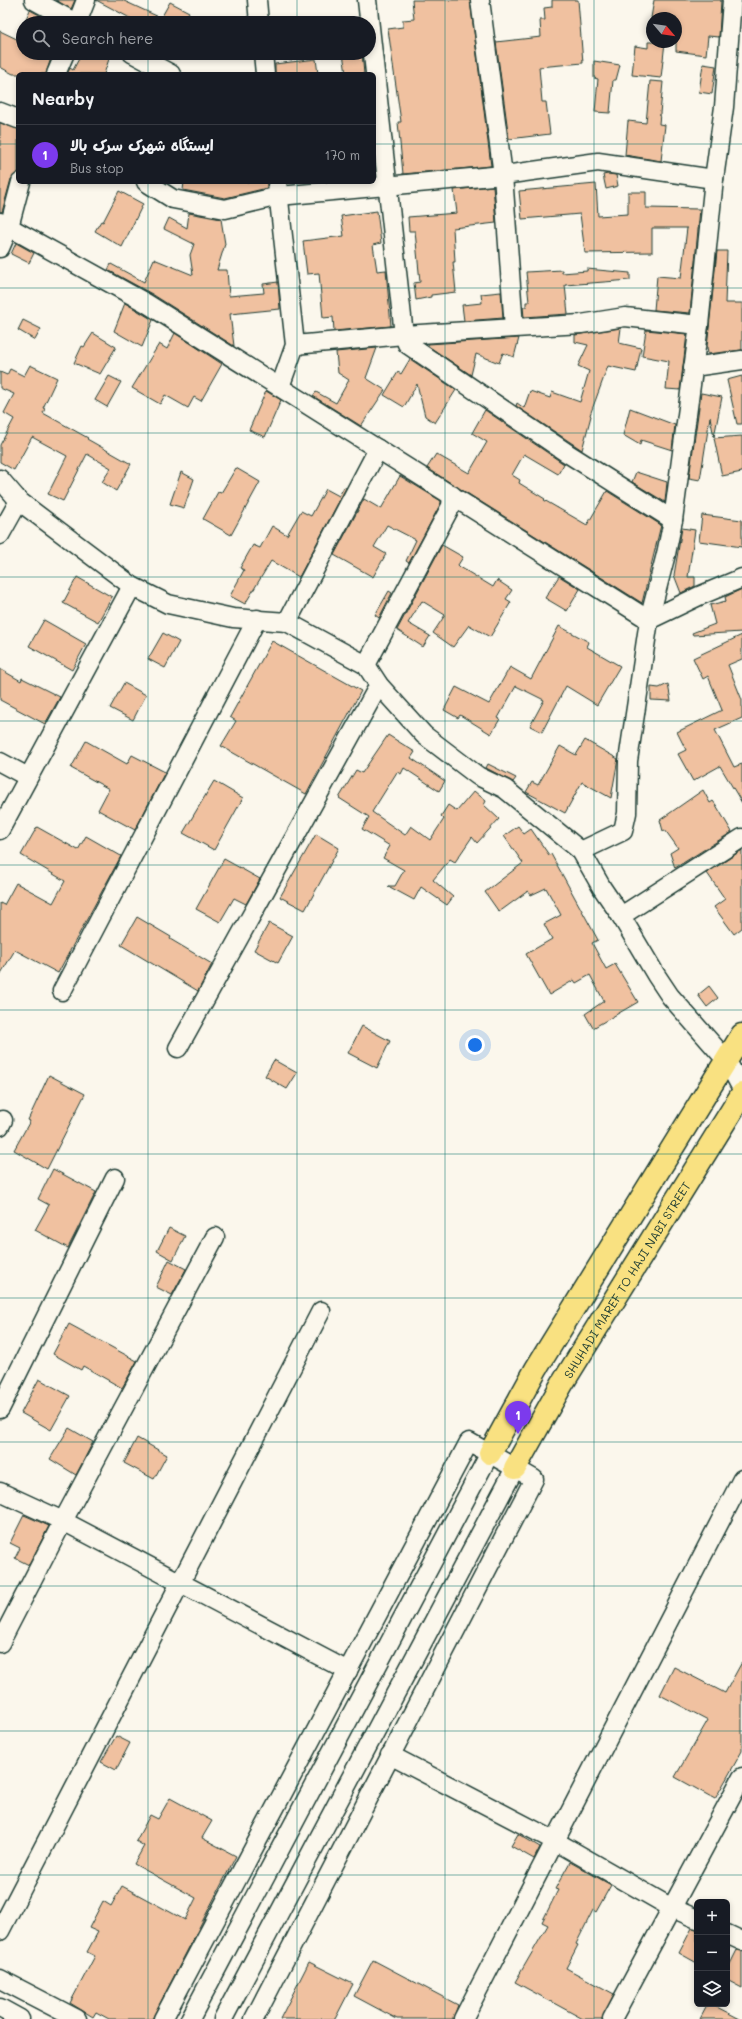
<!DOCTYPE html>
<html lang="en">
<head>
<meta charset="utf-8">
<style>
	body { margin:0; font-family:Mali,"Playpen Sans Arabic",sans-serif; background:#242831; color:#f1f3f6 }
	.controls { position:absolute; right:12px; bottom:12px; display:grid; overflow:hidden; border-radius:6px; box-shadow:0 2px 6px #0003 }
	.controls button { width:36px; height:36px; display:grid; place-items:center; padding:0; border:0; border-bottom:1px solid #363941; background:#171b24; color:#f1f3f6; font:20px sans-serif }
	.compass { position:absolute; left:646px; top:12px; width:36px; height:36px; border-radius:50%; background:#171b24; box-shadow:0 2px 6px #0003; rotate:119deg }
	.you { position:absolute; left:475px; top:1045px; width:14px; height:14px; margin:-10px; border:3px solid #fff; border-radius:50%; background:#1a73e8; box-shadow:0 0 0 6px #1a73e833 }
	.badge { display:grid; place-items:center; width:26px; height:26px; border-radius:50%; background:#7c3aed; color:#fff; font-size:13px; font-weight:700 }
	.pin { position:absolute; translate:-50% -33px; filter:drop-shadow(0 1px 2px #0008) }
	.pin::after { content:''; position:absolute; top:21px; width:14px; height:12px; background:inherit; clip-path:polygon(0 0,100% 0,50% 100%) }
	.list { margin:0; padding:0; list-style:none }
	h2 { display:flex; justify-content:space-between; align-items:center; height:52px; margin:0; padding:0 16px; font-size:17px }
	h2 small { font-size:13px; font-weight:400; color:#9ea1a6 }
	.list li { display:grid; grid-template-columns:26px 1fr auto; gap:12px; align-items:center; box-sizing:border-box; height:60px; padding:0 16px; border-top:1px solid #363941 }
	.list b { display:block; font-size:15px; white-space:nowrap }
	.list p { margin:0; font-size:13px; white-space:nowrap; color:#9ea1a6 }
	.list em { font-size:13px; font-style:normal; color:#9ea1a6 }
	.icon { flex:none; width:22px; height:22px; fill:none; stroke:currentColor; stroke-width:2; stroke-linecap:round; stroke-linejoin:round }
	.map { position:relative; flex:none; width:742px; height:2019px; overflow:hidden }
	.search { position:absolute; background:#171b24; box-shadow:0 2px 6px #0003; left:16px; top:16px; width:360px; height:44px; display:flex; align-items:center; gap:10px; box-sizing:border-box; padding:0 14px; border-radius:22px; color:#9ea1a6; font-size:15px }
	.panel { position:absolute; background:#171b24; box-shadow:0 2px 6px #0003; left:16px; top:72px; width:360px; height:112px; border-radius:6px }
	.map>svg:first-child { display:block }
	.building { fill:#f0c1a0; stroke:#1f3d34 }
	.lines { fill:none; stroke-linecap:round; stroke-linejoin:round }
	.minor-casing { stroke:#1f3d34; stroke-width:21 }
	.major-casing { stroke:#1f3d34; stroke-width:25 }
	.minor { stroke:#fbf7ec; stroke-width:18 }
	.major { stroke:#f9e181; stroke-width:22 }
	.grid { fill:none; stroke:#0f766e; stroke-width:1; stroke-opacity:0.55 }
	.labels { text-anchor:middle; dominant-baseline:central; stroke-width:3; stroke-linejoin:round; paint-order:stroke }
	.street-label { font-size:12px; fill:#1f3d34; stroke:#fbf7ec }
</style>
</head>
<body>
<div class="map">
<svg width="742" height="2019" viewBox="0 0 742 2019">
	<rect width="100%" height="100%" fill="#fbf7ec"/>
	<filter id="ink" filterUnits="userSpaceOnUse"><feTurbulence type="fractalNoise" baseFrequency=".025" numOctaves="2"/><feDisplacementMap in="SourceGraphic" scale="8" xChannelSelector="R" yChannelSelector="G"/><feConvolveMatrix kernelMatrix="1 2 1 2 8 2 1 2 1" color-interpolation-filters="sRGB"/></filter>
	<g filter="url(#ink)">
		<g class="building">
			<polygon points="56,0 75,0 71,9"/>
			<polygon points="96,0 122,0 161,18 170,2 189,12 184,23 127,23 130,18"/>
			<polygon points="412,0 470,0 491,166 403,174 398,122 401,122 388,29 403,27 403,20 414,19"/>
			<polygon points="552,0 578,0 583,63 539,67 542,102 546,102 550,134 509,139 496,42 541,37 540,20 545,20 544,8 552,7"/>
			<polygon points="654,0 721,0 719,37 708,36 706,55 676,51 676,18 651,18"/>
			<polygon points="30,10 54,23 24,23"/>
			<polygon points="0,31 23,42 23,53 43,53 51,58 46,74 13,74 0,67"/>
			<polygon points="648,42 665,42 661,78 632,75 635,46 648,48"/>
			<polygon points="82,53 111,53 104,74 67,74 70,68 73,70"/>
			<polygon points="343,53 362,53 364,74 346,74"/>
			<polygon points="316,59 318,74 275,74 275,64"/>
			<polygon points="594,61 620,65 616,80 613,80 610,113 595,112 598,79 594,78"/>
			<polygon points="703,64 716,66 712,94 699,92"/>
			<polygon points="650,81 663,82 659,124 665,125 661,161 625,155 628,121 646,123"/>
			<polygon points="0,123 18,129 18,172 11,179 2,212 0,212"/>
			<polygon points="608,174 616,175 618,186 606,189 603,175"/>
			<polygon points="184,182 267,182 267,188 225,198 183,190"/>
			<polygon points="596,184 598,216 628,214 628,192 646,192 646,208 700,209 690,313 654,310 657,276 681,278 687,228 652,228 652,252 585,253 580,214 522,219 519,191"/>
			<polygon points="493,186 496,223 453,228 455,262 453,262 456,292 431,295 431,297 416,300 414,283 420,282 415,231 409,231 408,217 457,213 454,190"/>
			<polygon points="119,191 143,204 122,247 95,231 101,221 103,222"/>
			<polygon points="377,211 381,243 373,245 377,271 386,270 391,326 334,331 333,317 323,318 319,273 307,274 303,241 344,236 341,216"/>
			<polygon points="189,213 221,219 225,244 217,270 227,270 229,296 264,293 263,284 278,282 280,309 230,314 234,346 152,294 108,270 111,264 144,282 154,259 193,275 190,255 194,244 164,229 169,218 187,228"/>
			<polygon points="16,243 34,253 29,263 11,254"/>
			<polygon points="717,251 727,251 725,303 742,303 742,350 708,354 707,347"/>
			<polygon points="587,269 630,273 630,280 565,285 568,314 524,317 523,307 526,307 526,302 529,302 526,272 562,270 562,273 587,271"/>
			<polygon points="501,292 503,318 464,321 462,305 482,303 481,294"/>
			<polygon points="125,303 153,320 142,347 114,331"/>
			<polygon points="23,320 41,329 35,340 18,330"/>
			<polygon points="621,328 619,343 641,348 636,372 608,366 590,415 591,416 582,450 516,406 517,403 524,408 530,391 550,398 552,392 580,402 589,371 578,366 588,345 575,342 575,335"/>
			<polygon points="646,330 687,334 680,390 666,389 669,361 642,356"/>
			<polygon points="93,333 116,347 100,374 74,363 82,346 84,347"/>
			<polygon points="175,333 222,364 201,401 194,397 188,408 165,395 160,404 132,388 159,344 167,349"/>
			<polygon points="519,338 514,357 503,353 499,363 476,354 471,375 428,346 428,344"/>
			<polygon points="377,348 366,378 385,390 361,426 313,396 316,392 336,403 349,380 338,373 336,352"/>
			<polygon points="410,359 456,390 435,423 425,416 417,384 404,407 384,395 398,372 401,374"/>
			<polygon points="30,365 57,378 43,408 45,409 43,413 88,438 87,439 131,464 116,491 102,482 111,468 87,454 63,501 48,494 67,456 32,437 14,470 0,462 0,445 14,419 4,413 14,394 0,388 0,372 7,375 10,369 24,376"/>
			<polygon points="109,376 121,382 107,407 95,400"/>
			<polygon points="742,376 742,424 737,424 727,380"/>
			<polygon points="266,391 281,400 265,437 249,430"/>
			<polygon points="701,393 722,397 714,437 710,417 700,480 689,478"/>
			<polygon points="630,408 675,425 672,450 641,440 640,445 623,435"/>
			<polygon points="485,410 564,464 558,474 524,454 512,475 520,480 519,483 545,499 544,500 587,525 607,491 661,525 642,603 427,468 436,454 469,473 487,442 472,433"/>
			<polygon points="742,436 742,472 722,476 714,438"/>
			<polygon points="236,468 260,482 231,535 203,519 218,492 221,493"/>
			<polygon points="181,472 194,479 184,508 170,504"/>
			<polygon points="636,472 667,482 665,502 632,482"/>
			<polygon points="400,476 441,501 441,503 409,563 406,561 416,540 387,525 374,547 386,554 373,577 334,555 364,499 381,509"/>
			<polygon points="344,487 346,488 299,577 271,561 245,604 230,596 244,570 240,568 253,545 260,548 272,526 287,535 301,511 311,516 326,489 339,496"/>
			<polygon points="702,515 742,520 742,547 699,541"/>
			<polygon points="682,528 695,530 688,577 695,577 695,586 681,593 674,575"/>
			<polygon points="442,545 463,557 458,565 460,567 493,587 497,580 512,590 506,599 511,602 490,637 469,625 453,647 433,633 445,615 422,601 408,623 430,636 423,647 397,630"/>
			<polygon points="559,576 580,589 567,611 545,598"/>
			<polygon points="77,577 112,597 98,622 63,603"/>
			<polygon points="742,589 742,632 693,635 692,633 715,624 710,605 726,601 725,597"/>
			<polygon points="389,591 392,593 379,618 375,615"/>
			<polygon points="44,620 86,644 72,670 29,646"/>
			<polygon points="559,626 589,642 587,647 620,666 597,705 566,686 542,732 530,726 544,700 516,686 498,718 500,719 491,734 460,715 458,718 444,710 456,687 489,704 510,667 531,679"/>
			<polygon points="163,633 179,642 165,668 148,659"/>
			<polygon points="742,635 742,659 728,665 742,700 742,718 715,730 734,767 742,764 742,803 720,766 693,781 678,754 686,750 677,732 722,710 708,676 703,679 693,658"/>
			<polygon points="272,641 361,691 306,794 221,746 236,721 230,717"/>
			<polygon points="0,669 21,681 22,678 60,697 45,724 0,700"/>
			<polygon points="124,683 146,695 133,720 110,708"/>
			<polygon points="668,684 671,701 651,700 651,687 659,688"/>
			<polygon points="388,735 415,752 411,758 445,781 439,791 404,768 401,774 397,772 372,812 405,835 411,826 430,840 444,819 441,816 448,805 457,811 474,791 486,801 484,805 499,819 477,843 472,837 455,862 450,859 433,880 453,897 447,905 421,887 414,900 388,886 395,886 404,870 383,858 390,846 362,829 369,817 339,798 356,770 362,773"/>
			<polygon points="585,740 618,759 611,798 582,782 565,813 526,792 532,782 538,785 560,746 576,755"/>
			<polygon points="86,741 127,764 132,755 165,772 135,830 98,810 109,789 71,768"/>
			<polygon points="488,764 516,778 513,782 486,768"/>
			<polygon points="214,781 243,798 214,850 183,833"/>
			<polygon points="703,790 710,803 713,801 716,805 732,832 675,868 670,853 678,848 665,830 663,831 660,820"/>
			<polygon points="518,826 524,834 531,829 549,855 551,854 598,940 592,943 606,969 615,964 638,1002 593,1028 585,1014 604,1001 590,975 576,983 574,980 549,995 526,954 552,939 544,924 561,915 546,888 531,895 528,891 499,912 485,892 523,863 504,836"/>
			<polygon points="37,827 78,850 86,836 121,856 58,973 15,950 0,975 0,903 4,905 16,883 53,903 65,881 21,855"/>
			<polygon points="316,834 339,848 305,910 280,897"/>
			<polygon points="742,850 742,928 734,934 714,907 725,899 707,873"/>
			<polygon points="224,859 260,879 246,904 234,898 220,922 196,909"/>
			<polygon points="137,917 171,937 170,939 212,964 198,991 121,945"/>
			<polygon points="269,923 293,936 278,963 254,950"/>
			<polygon points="709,986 718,998 707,1007 698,995"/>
			<polygon points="362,1026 390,1041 377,1068 348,1053"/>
			<polygon points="274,1060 297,1073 287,1089 265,1076"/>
			<polygon points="49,1075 85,1094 47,1169 14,1150 30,1121 28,1120"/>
			<polygon points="53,1169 96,1192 68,1248 35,1230 49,1205 38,1199"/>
			<polygon points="169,1228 185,1236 173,1260 157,1251"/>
			<polygon points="169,1260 186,1269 172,1295 156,1287"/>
			<polygon points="69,1324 137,1361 122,1388 83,1366 81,1370 53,1354"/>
			<polygon points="39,1379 70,1396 51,1430 21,1413"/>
			<polygon points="69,1428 93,1442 76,1475 50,1459"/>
			<polygon points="137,1438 167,1455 154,1479 124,1463"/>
			<polygon points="24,1515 49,1526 29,1565 15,1558 20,1548 10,1543"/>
			<polygon points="742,1662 742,1751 715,1799 675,1777 708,1720 660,1695 674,1667 725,1693"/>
			<polygon points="116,1736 130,1743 116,1770 101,1762"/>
			<polygon points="170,1798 212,1821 202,1838 236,1856 152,2019 109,2019 96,2012 93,2017 70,2003 95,1956 87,1952 98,1932 89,1928 103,1901 111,1906 122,1886 185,1920 196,1898 134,1864 144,1846 136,1841 150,1815 158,1819"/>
			<polygon points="518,1834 540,1847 534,1859 511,1846"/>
			<polygon points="570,1862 611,1885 596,1912 593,1910 576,1944 578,1945 566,1968 614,1994 602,2019 583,2019 515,1982 548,1925 542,1922 558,1890 555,1889"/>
			<polygon points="692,1928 697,1929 697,1963 679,1953"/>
			<polygon points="737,1950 742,1951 742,1988 727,1980 727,1970"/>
			<polygon points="373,1960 458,2005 453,2019 397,2019 354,1996"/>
			<polygon points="309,1962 353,1984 335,2019 280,2019"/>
			<polygon points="708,2004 711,2004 740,2019 700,2019"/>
		</g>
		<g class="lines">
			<g class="minor-casing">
				<g id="minor">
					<polyline points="34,0 76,23"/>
					<polyline points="257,0 259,23"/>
					<polyline points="367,0 404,335 407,344 567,453 673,520"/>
					<polyline points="480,0 503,175 514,328"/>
					<polyline points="77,23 86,0"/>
					<polyline points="132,53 171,74"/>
					<polyline points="263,53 265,74"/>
					<polyline points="56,74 65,53"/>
					<polyline points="0,112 18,119"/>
					<polyline points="146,182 173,199 225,209 279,196 503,175 598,162 714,179"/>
					<polyline points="277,182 295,345 280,387"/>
					<polyline points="0,222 146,303 649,620 699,596 742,578"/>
					<polyline points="0,248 9,227 21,182"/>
					<polyline points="295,345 404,335 581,324 625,317 699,325"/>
					<polyline points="693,367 742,360"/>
					<polyline points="0,479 19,501 132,586 168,604 233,618 287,622 366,665 379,685 424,735 478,776 505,789 581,851 602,888 621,916 656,975 670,996 727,1061 742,1089"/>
					<polyline points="0,535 19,501"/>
					<polyline points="287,622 378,449"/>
					<polyline points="366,665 451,506 452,495"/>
					<polyline points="0,762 28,777"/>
					<polyline points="0,830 132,586"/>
					<polyline points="581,851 623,831 627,813 628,761 649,620 666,554 673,520 699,325 714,179 724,107 732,0"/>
					<polyline points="621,916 742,838"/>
					<polyline points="62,991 257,619"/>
					<polyline points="178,1048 379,685"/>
					<polyline points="0,1126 3,1120"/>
					<polyline points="0,1409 115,1178"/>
					<polyline points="0,1492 63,1521 348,1671"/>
					<polyline points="0,1643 63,1521 215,1237"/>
					<polyline points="390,1755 555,1841 672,1908 697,1919"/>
					<polyline points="0,1931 321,1311"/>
					<polyline points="727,1934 742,1941"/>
					<polyline points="0,1979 77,2019"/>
					<polyline points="0,2008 20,2019"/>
					<polyline points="163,2019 469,1442 515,1468 223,2019"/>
					<polyline points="190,2019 490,1453"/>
					<polyline points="254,2019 534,1479 515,1468"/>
					<polyline points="463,2019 742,1479"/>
					<polyline points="612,2019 742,1777"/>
				</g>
			</g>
			<g class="major-casing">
				<g id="major">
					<polyline points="490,1453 536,1369 742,1035"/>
					<path id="s1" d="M 515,1468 L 562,1384 L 742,1094"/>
				</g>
			</g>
			<use href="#minor" class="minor"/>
			<use href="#major" class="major"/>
		</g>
	</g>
	<path class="grid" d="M 148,0 L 148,23M 297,0 L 297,23M 445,0 L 445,2019M 594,0 L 594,2019M 148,53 L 148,74M 297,53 L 297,74M 0,144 L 18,144M 374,144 L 742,144M 148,182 L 148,2019M 297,182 L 297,2019M 0,288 L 742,288M 0,433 L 742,433M 0,577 L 742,577M 0,721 L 742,721M 0,865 L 742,865M 0,1010 L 742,1010M 0,1154 L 742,1154M 0,1298 L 742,1298M 0,1442 L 742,1442M 0,1586 L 742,1586M 0,1731 L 742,1731M 0,1875 L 742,1875"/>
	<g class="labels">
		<g class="street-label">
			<text stroke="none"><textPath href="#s1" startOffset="219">SHUHADI MAREF TO HAJI NABI STREET</textPath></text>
		</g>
	</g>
</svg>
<div class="controls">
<button>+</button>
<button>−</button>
<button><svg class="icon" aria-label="layers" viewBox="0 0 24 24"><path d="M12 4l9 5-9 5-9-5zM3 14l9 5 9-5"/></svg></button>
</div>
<svg class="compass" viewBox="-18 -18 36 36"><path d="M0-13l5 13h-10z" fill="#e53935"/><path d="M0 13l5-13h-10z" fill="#9ea1a6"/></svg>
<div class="you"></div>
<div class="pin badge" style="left:518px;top:1434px">1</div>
<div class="search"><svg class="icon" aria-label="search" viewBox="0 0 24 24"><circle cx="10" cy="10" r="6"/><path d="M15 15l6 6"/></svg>Search here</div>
<section class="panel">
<h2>Nearby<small></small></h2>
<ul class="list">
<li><span class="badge">1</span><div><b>ایستگاه شهرک سرک بالا</b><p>Bus stop</p></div><em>170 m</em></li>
</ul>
</section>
</div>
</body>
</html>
